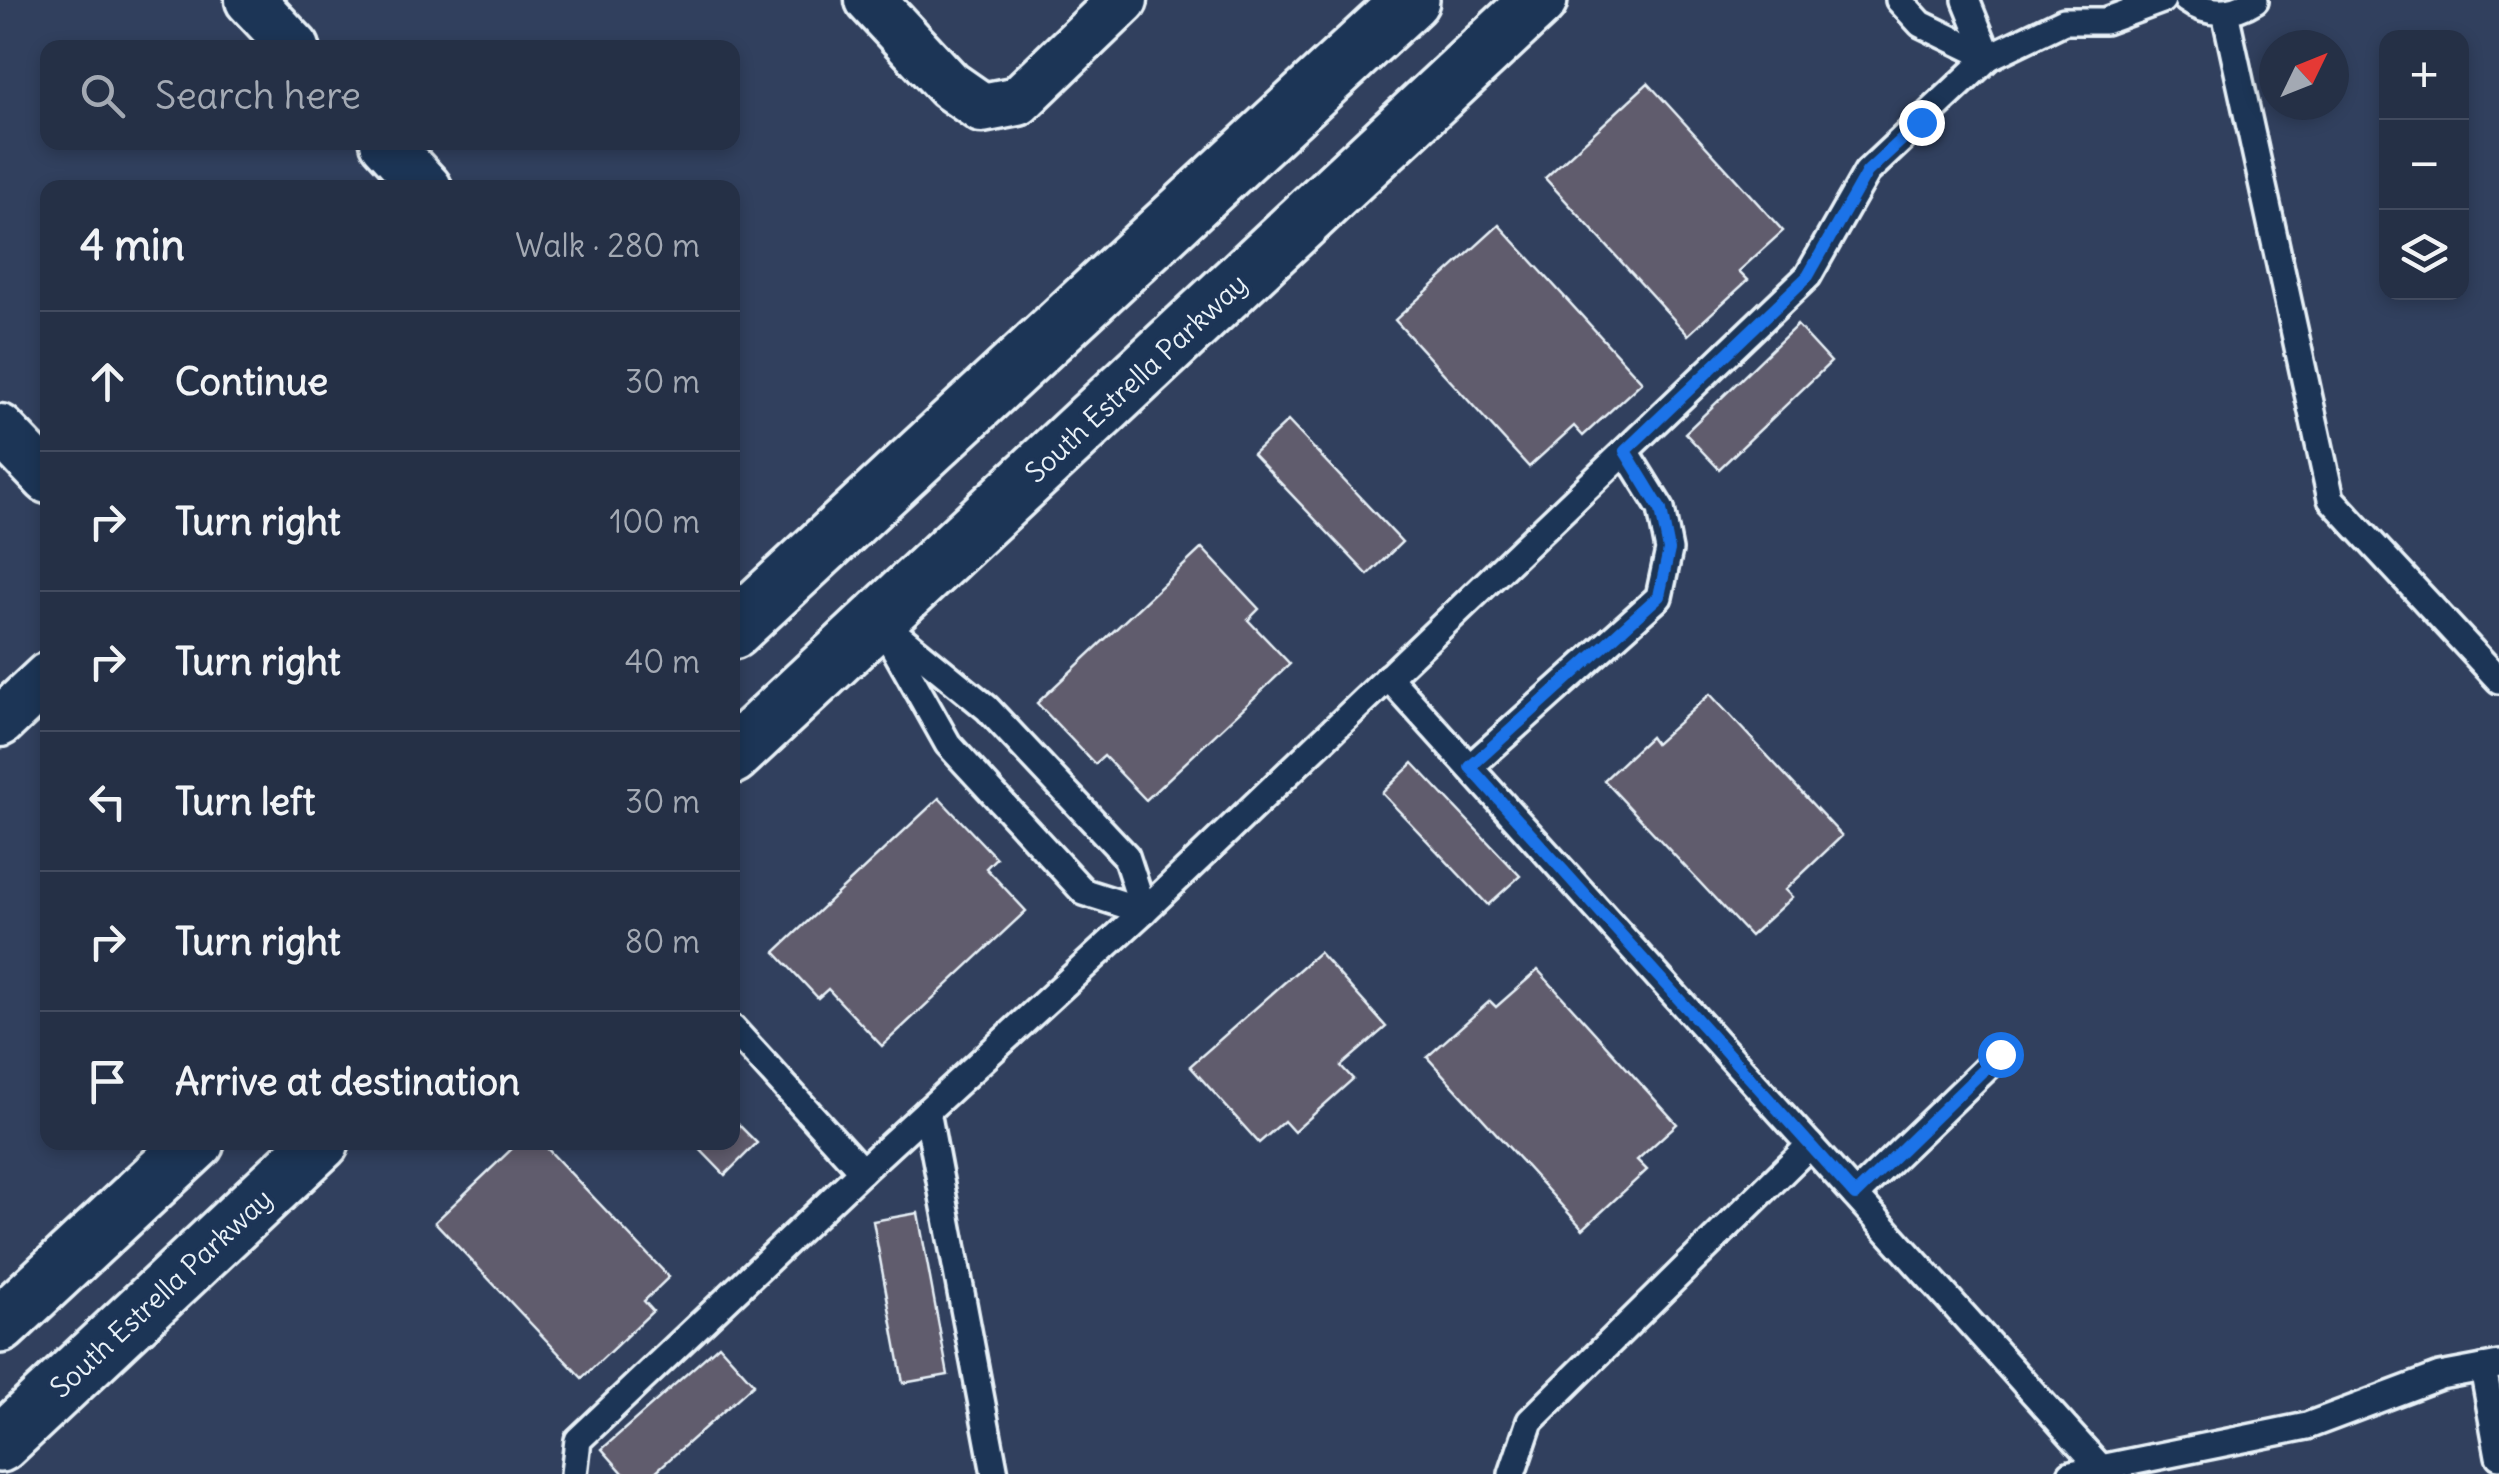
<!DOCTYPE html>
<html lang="en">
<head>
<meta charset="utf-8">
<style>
	body { margin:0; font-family:Delius,sans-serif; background:#2d384d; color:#f1f3f6 }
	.controls { position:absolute; right:30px; top:30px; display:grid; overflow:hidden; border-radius:20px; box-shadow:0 5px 15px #0003 }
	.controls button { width:90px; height:90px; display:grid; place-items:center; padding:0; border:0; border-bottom:2px solid #424b5f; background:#253046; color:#f1f3f6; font:50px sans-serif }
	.compass { position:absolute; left:2259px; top:30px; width:90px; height:90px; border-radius:50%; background:#253046; box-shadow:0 5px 15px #0003; rotate:47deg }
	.stop { position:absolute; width:30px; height:30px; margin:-22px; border:8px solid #1a73e8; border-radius:50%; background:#fff }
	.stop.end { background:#1a73e8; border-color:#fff; box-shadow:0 2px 10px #0008 }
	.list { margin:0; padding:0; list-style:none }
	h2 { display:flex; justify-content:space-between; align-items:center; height:130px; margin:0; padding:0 40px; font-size:42px }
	h2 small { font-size:32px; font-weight:400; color:#a3a9b3 }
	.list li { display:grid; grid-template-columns:65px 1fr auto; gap:30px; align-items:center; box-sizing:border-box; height:140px; padding:0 40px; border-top:2px solid #424b5f }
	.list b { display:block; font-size:38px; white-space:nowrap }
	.list em { font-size:32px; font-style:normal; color:#a3a9b3 }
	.icon { flex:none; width:55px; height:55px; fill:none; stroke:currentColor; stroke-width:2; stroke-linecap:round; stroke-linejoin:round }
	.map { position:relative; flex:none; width:2499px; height:1474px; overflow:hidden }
	.search { position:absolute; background:#253046; box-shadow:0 5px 15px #0003; left:40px; top:40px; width:700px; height:110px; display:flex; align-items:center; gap:25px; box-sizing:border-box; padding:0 35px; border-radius:20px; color:#a3a9b3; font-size:38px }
	.panel { position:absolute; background:#253046; box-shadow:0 5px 15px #0003; left:40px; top:180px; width:700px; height:970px; border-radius:20px }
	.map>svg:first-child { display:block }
	.building { fill:#605b6d; stroke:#e8f1f8; stroke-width:2.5 }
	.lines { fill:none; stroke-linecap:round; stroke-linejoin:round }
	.lane-casing { stroke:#e8f1f8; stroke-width:32 }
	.street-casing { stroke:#e8f1f8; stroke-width:55 }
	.primary-casing { stroke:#e8f1f8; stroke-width:62 }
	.lane { stroke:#1d3557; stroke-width:25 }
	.street { stroke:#1d3557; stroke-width:48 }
	.primary { stroke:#1d3557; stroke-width:55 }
	.route { stroke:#1a73e8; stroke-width:12 }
	.labels { text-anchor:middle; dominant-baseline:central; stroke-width:8; stroke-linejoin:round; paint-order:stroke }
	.street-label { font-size:28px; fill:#e8f1f8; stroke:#1d3557 }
</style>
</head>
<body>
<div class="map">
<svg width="2499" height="1474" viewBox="0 0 2499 1474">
	<rect width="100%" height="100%" fill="#31405e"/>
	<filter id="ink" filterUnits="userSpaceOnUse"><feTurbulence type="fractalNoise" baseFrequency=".01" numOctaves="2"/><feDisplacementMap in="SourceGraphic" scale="20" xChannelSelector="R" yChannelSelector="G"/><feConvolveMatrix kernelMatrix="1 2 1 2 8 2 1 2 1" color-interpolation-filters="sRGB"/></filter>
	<g filter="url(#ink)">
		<g class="building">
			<polygon points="1648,83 1783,231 1739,271 1748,280 1688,335 1545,178"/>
			<polygon points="1499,225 1642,382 1583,436 1574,426 1529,467 1395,320"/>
			<polygon points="1797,325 1831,362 1719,469 1685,433"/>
			<polygon points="1288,421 1402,542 1368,575 1253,454"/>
			<polygon points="1202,548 1259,609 1248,620 1290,664 1146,800 1104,756 1095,764 1037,703"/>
			<polygon points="1710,694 1842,836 1785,890 1792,897 1750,936 1604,780 1650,737 1655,744"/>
			<polygon points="1413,763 1520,876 1488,905 1382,793"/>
			<polygon points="939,798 996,858 986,868 1026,911 882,1046 828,989 818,998 775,952"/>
			<polygon points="1319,952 1386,1027 1341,1066 1353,1079 1294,1132 1284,1121 1259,1143 1190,1066"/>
			<polygon points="1538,970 1677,1124 1637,1160 1647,1170 1583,1229 1427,1057 1490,1001 1496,1007"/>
			<polygon points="732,1118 757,1143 725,1175 693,1142 732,1142"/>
			<polygon points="519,1142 541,1142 669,1277 644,1301 653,1311 582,1378 435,1222"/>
			<polygon points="918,1213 948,1375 903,1383 873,1221"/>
			<polygon points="719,1345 754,1384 653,1474 624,1474 602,1449"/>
		</g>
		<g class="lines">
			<g class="lane-casing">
				<g id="lane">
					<polyline points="1899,0 1921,24 1989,57"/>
					<polyline points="1966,0 1989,57"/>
					<path d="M 2187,0 C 2209,16 2233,14 2255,0"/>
					<polyline points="2225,12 2331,499 2499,680"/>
					<polyline points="878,619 948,744 1084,892 1144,911"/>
					<polyline points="890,629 987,708 1126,856 1144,911"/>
					<polyline points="1388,677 2101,1468 2071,1474"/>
					<polyline points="1470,767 1659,597 1669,550 1661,509 1625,451"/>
					<polyline points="732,1028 862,1171"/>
					<polyline points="927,1111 995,1474"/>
					<polyline points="1855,1195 2000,1055"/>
					<polyline points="2483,1368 2499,1456"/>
					<polyline points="2101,1468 2307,1426 2440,1376 2499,1365"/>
					<polyline points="574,1474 578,1440 862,1171 1144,911 1808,276 1867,172 1989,57 2064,21 2105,21 2162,0"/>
					<polyline points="1512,1474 1530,1421 1810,1145"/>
				</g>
			</g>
			<g class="street-casing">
				<g id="street">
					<polyline points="250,0 295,48"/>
					<polyline points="870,0 949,85 982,108 1018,101 1123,0"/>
					<polyline points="385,142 427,188"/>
					<polyline points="0,429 48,479"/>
					<polyline points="0,722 48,677"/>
				</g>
			</g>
			<g class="primary-casing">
				<g id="primary">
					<polyline points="732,631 1411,0"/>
					<polyline points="732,756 1539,0"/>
					<polyline points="0,1325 196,1142"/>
					<polyline points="0,1444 321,1142"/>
				</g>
			</g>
			<use href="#lane" class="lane"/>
			<use href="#street" class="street"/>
			<use href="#primary" class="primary"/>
		</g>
	</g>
	<g class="lines" filter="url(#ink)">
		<polyline class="route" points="1921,122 1867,172 1808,276 1625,451 1661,510 1669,550 1659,596 1470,767 1855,1195 2000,1054"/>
	</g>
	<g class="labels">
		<g class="street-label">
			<text transform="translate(1136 378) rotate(-43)">South Estrella Parkway</text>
			<text transform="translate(161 1293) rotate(-43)">South Estrella Parkway</text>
		</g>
	</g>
</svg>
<div class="controls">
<button>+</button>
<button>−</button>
<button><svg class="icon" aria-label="layers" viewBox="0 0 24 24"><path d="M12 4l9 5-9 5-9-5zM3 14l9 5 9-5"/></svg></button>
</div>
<svg class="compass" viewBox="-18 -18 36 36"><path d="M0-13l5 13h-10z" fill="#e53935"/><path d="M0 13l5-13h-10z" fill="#a3a9b3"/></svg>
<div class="stop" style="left:2000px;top:1054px"></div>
<div class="stop end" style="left:1921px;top:122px"></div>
<div class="search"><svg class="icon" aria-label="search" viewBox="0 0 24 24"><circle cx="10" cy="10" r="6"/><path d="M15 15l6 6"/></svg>Search here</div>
<section class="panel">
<h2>4 min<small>Walk · 280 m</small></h2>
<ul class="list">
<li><svg class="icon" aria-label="ahead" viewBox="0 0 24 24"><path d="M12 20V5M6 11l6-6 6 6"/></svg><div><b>Continue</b></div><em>30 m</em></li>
<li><svg class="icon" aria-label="right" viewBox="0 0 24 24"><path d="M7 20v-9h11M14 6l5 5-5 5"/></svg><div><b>Turn right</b></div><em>100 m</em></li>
<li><svg class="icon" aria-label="right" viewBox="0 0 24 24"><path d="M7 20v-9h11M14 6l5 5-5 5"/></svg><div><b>Turn right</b></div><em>40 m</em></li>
<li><svg class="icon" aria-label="left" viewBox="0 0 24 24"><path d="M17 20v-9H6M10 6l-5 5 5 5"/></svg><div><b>Turn left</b></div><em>30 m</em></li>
<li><svg class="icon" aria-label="right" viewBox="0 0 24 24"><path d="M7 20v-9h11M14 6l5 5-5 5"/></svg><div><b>Turn right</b></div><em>80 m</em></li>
<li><svg class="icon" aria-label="arrive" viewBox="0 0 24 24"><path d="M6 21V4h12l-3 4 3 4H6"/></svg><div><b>Arrive at destination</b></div></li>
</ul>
</section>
</div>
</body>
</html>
